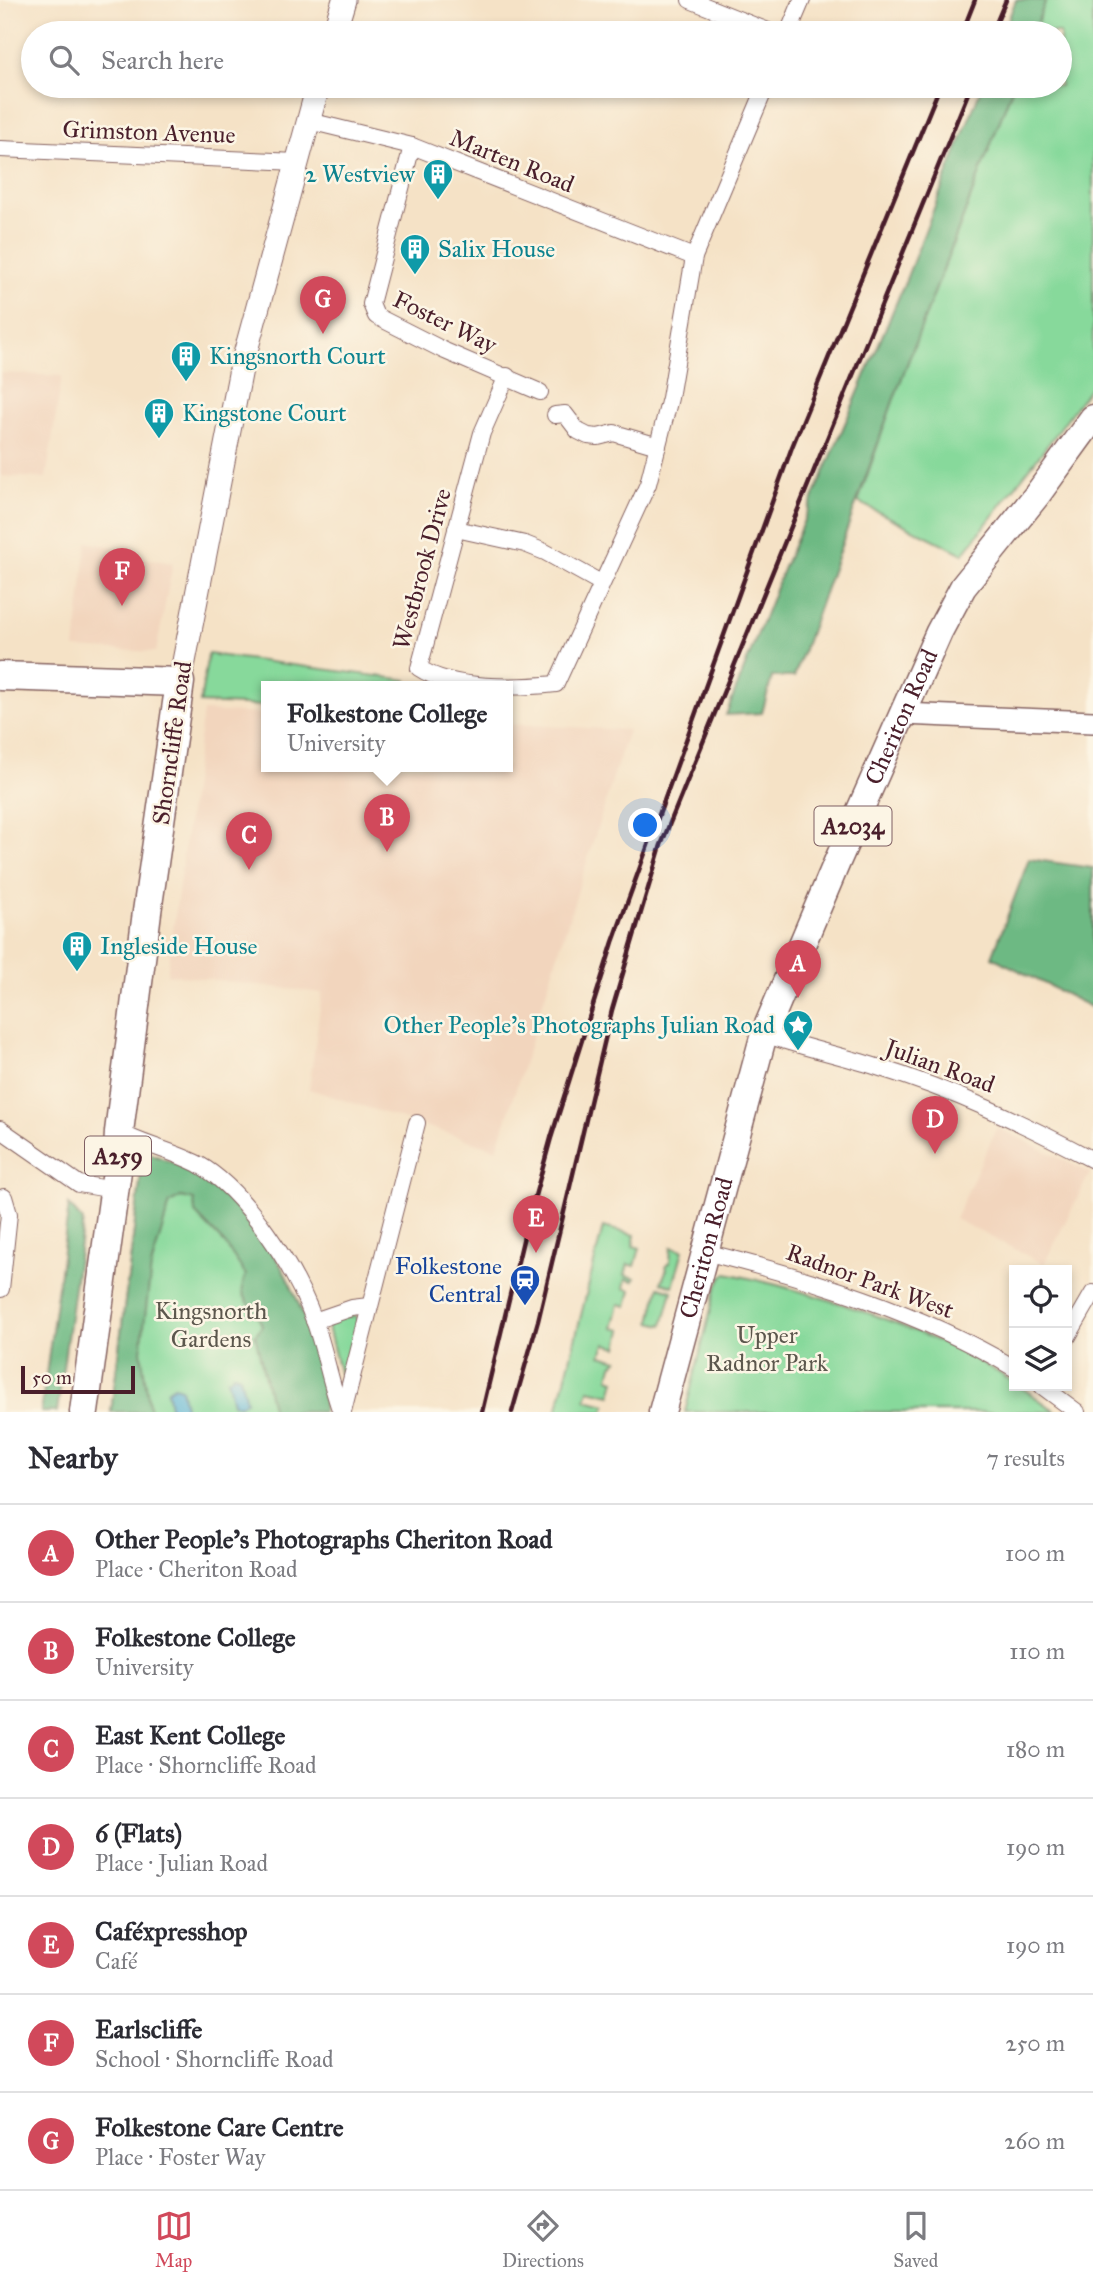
<!DOCTYPE html>
<html lang="en">
<head>
<meta charset="utf-8">
<style>
	body { margin:0; font-family:"IM FELL Great Primer",serif; background:#f7f7f7; color:#2b2b33 }
	.controls { position:absolute; right:21px; bottom:21px; display:grid; overflow:hidden; border-radius:0px; box-shadow:0 4px 10px #0003 }
	.controls button { width:63px; height:63px; display:grid; place-items:center; padding:0; border:0; border-bottom:2px solid #e1e1e2; background:#fff; color:#2b2b33; font:35px sans-serif }
	.scale { position:absolute; left:21px; bottom:18px; width:114px; box-sizing:border-box; padding-left:7px; border:4px solid #4a1f2b; border-top:0; font-size:19px; line-height:24px; white-space:nowrap; color:#4a1f2b; -webkit-text-stroke:5px #fcf5e5; paint-order:stroke }
	.you { position:absolute; left:646px; top:826px; width:24px; height:24px; margin:-18px; border:5px solid #fff; border-radius:50%; background:#1a73e8; box-shadow:0 0 0 10px #1a73e833 }
	.badge { display:grid; place-items:center; width:46px; height:46px; border-radius:50%; background:#d1495b; color:#fff; font-size:23px; font-weight:700 }
	.pin { position:absolute; translate:-50% -58px; filter:drop-shadow(0 2px 4px #0008) }
	.pin::after { content:''; position:absolute; top:37px; width:24px; height:21px; background:inherit; clip-path:polygon(0 0,100% 0,50% 100%) }
	.popup { position:absolute; left:261px; top:681px; width:252px; height:91px; box-sizing:border-box; display:grid; place-content:center; border-radius:0px; background:#fff; filter:drop-shadow(0 2px 5px #0005); font-size:23px; white-space:nowrap; color:#7c7c81 }
	.popup b { font-size:26px; color:#2b2b33 }
	.popup::after { content:''; position:absolute; left:50%; top:100%; margin-left:-14px; border:14px solid transparent; border-top-color:#fff }
	.list { margin:0; padding:0; list-style:none }
	h2 { display:flex; justify-content:space-between; align-items:center; height:91px; margin:0; padding:0 28px; font-size:30px }
	h2 small { font-size:23px; font-weight:400; color:#7c7c81 }
	.list li { display:grid; grid-template-columns:46px 1fr auto; gap:21px; align-items:center; box-sizing:border-box; height:98px; padding:0 28px; border-top:2px solid #e1e1e2 }
	.list b { display:block; font-size:26px; white-space:nowrap }
	.list p { margin:0; font-size:23px; white-space:nowrap; color:#7c7c81 }
	.list em { font-size:23px; font-style:normal; color:#7c7c81 }
	.icon { flex:none; width:38px; height:38px; fill:none; stroke:currentColor; stroke-width:2; stroke-linecap:round; stroke-linejoin:round }
	.map { position:relative; flex:none; width:1093px; height:1412px; overflow:hidden }
	.search { position:absolute; background:#fff; box-shadow:0 4px 10px #0003; left:21px; right:21px; top:21px; height:77px; display:flex; align-items:center; gap:18px; box-sizing:border-box; padding:0 24px; border-radius:38px; color:#7c7c81; font-size:26px }
	.sheet { height:777px; background:#fff }
	nav { display:flex; justify-content:space-around; align-items:center; box-sizing:border-box; height:98px; border-top:2px solid #e1e1e2; background:#fff; font-size:19px; color:#7c7c81 }
	nav a { display:grid; justify-items:center; gap:4px }
	nav .on { color:#d1495b }
	.map>svg:first-child { display:block }
	.built { fill:#f2d5bd }
	.green { fill:#87d99b; stroke:#687c63; stroke-width:2 }
	.forest { fill:#6db983; stroke:#5c6c57; stroke-width:2 }
	.water { fill:#56b3d4; stroke:#506980; stroke-width:2 }
	.lines { fill:none; stroke-linecap:round; stroke-linejoin:round }
	.minor-casing { stroke:#866361; stroke-width:18 }
	.tertiary-casing { stroke:#866361; stroke-width:24 }
	.secondary-casing { stroke:#866361; stroke-width:25 }
	.primary-casing { stroke:#866361; stroke-width:29 }
	.trunk-casing { stroke:#866361; stroke-width:31 }
	.minor { stroke:#fff; stroke-width:16 }
	.tertiary { stroke:#fff; stroke-width:21 }
	.secondary { stroke:#fff; stroke-width:23 }
	.primary { stroke:#fff; stroke-width:26 }
	.trunk { stroke:#fff; stroke-width:28 }
	.rail { stroke:#4a1f2b; stroke-width:4.5 }
	.labels { text-anchor:middle; dominant-baseline:central; stroke-width:5; stroke-linejoin:round; paint-order:stroke }
	.shield { fill:#fcf5e5; stroke:#7f5f63; stroke-width:2 }
	.shield-label { font-size:23px; font-weight:bold; fill:#4a1f2b }
	.street-label { font-size:24px; fill:#4a1f2b; stroke:#fcf5e5 }
	.culture-label { font-size:24px; fill:#0d838f; stroke:#fcf5e5; text-anchor:start }
	.transit-label { font-size:24px; fill:#164399; stroke:#fcf5e5; text-anchor:end }
	.park-label { font-size:24px; fill:#5c574d; stroke:#fcf5e5 }
</style>
</head>
<body>
<div class="map">
<svg width="1093" height="1412" viewBox="0 0 1093 1412">
	<rect width="100%" height="100%" fill="#fcf5e5"/>
	<filter id="ink" filterUnits="userSpaceOnUse"><feTurbulence type="fractalNoise" baseFrequency=".0143" numOctaves="2"/><feDisplacementMap in="SourceGraphic" scale="14" xChannelSelector="R" yChannelSelector="G"/><feConvolveMatrix kernelMatrix="1 2 1 2 8 2 1 2 1" color-interpolation-filters="sRGB"/></filter>
	<filter id="wash" filterUnits="userSpaceOnUse"><feTurbulence type="fractalNoise" baseFrequency=".00686" numOctaves="4" result="noise"/><feDisplacementMap in="SourceGraphic" scale="28" xChannelSelector="R" yChannelSelector="G"/><feGaussianBlur stdDeviation="1.57" result="paint"/><feColorMatrix in="noise" values="0 0 0 0 0 0 0 0 0 0 0 0 0 0 0 0 0 1.4 0 .05"/><feComposite in="paint" operator="in"/></filter>
	<g filter="url(#wash)">
		<rect width="100%" height="100%" fill="#f5e2c6"/>
		<g class="built">
			<polygon points="0,373 62,376 46,478 0,476"/>
			<polygon points="87,542 118,548 117,554 173,563 156,652 75,648"/>
			<polygon points="203,711 266,714 266,766 508,766 508,724 628,730 497,1149 309,1089 322,993 167,974"/>
			<polygon points="997,1127 1090,1173 1044,1264 955,1219"/>
		</g>
		<g class="green">
			<polygon points="1046,0 1093,0 1093,383 1053,438 963,554 858,502 893,401 1013,86 1060,86 1060,33 1033,33"/>
			<polygon points="208,654 407,680 406,686 266,686 266,706 200,703"/>
			<polygon points="149,1153 197,1174 235,1206 287,1281 322,1412 111,1412 143,1159"/>
			<polygon points="603,1227 635,1235 633,1246 640,1248 635,1266 628,1264 625,1275 635,1278 634,1281 626,1279 624,1288 631,1290 627,1306 619,1304 613,1328 622,1330 618,1347 605,1344 601,1355 618,1360 612,1365 609,1378 615,1380 611,1395 589,1390 586,1400 606,1405 604,1412 557,1412"/>
			<polygon points="671,1247 683,1250 673,1286 661,1283 667,1269 666,1266 670,1262"/>
			<path d="M 727,1273 C 813,1292 900,1319 978,1361 C 1007,1376 1029,1393 1057,1412 L 685,1412 L 716,1289 L 721,1277 Z"/>
			<polygon points="659,1287 672,1291 663,1325 651,1322"/>
			<polygon points="356,1316 359,1323 347,1375 340,1375 326,1319"/>
		</g>
		<g class="forest">
			<polygon points="1016,0 1046,0 1033,33 1003,33"/>
			<polygon points="982,86 1013,86 893,401 794,677 772,677 762,713 726,715 782,572 903,287"/>
			<polygon points="1029,859 1093,868 1093,1008 992,957"/>
			<path d="M 149,1153 C 165,1160 185,1166 198,1176 C 226,1196 250,1222 270,1249 C 295,1283 327,1370 323,1412 L 273,1412 L 255,1335 L 262,1326 C 256,1305 234,1298 246,1275 L 225,1244 L 195,1213 L 194,1200 L 181,1197 L 170,1203 L 151,1267 L 141,1351 L 150,1412 L 111,1412 L 143,1159 Z"/>
			<polygon points="69,1205 83,1221 57,1412 41,1412"/>
		</g>
		<g class="water">
			<polygon points="233,1374 240,1376 246,1401 239,1406 233,1403 227,1379 231,1378"/>
			<polygon points="174,1386 181,1388 186,1412 171,1412 167,1391"/>
		</g>
	</g>
	<g filter="url(#ink)">
		<g class="lines">
			<g class="minor-casing">
				<g id="minor">
					<polyline points="690,0 773,33"/>
					<polyline points="788,33 802,0"/>
					<polyline points="309,121 412,146 694,257"/>
					<polyline points="412,146 371,304 376,316 445,351 540,392"/>
					<polyline points="0,149 297,162"/>
					<path d="M 507,376 L 482,433 L 419,668 C 452,690 517,688 556,684 L 648,484 L 670,398 L 694,257 L 766,86"/>
					<polyline points="555,415 565,414 578,431 588,436 598,437 614,433 658,446"/>
					<polyline points="456,529 525,544 545,552 601,583"/>
					<path d="M 764,1034 C 801,1047 840,1055 877,1067 C 953,1090 1023,1123 1093,1160"/>
					<polyline points="0,1129 79,1184 114,1190"/>
					<path d="M 119,1132 C 144,1145 173,1151 198,1164 C 245,1190 296,1270 314,1320 C 325,1350 330,1382 341,1412"/>
					<path d="M 705,1252 C 812,1279 918,1311 1014,1368"/>
					<polyline points="1,1289 9,1214 4,1197"/>
					<polyline points="314,1321 352,1308 369,1306"/>
					<polyline points="1067,1338 1093,1293"/>
					<polyline points="1042,1386 1077,1412"/>
					<polyline points="343,1412 417,1123"/>
				</g>
			</g>
			<g class="tertiary-casing">
				<polyline id="tertiary" points="903,714 1093,722"/>
			</g>
			<g class="secondary-casing">
				<g id="secondary">
					<polyline points="334,33 344,0"/>
					<polyline points="180,682 241,369 318,86"/>
				</g>
			</g>
			<g class="primary-casing">
				<g id="primary">
					<path id="s1" d="M 662,1412 L 764,1034 L 837,862 L 939,632 L 963,587 L 1037,495 L 1093,418"/>
				</g>
			</g>
			<g class="trunk-casing">
				<polyline id="trunk" points="0,676 180,682 147,912 119,1132 117,1171 84,1412"/>
			</g>
			<use href="#minor" class="minor"/>
			<use href="#tertiary" class="tertiary"/>
			<use href="#secondary" class="secondary"/>
			<use href="#primary" class="primary"/>
			<use href="#trunk" class="trunk"/>
			<g class="rail">
				<polyline points="962,33 975,0"/>
				<polyline points="992,33 1006,0"/>
				<polyline points="482,1412 525,1232 551,1138 613,942 792,447 940,86"/>
				<polyline points="512,1412 538,1321 612,1010 661,845 971,86"/>
			</g>
		</g>
	</g>
	<defs>
		<g id="building-pin" transform="scale(1.575)"><path d="M0 17L-7.5 6A9.5 9.5 0 1 1 7.5 6Z" fill="#0f9aa8" stroke="#fcf5e5"/><path d="M-4-6H4V6H1V3H-1V6H-4ZM-2.5-4.3h1.7v1.8h-1.7ZM.8-4.3h1.7v1.8H.8ZM-2.5-1h1.7V.8h-1.7ZM.8-1h1.7V.8H.8Z" fill="#fff"/></g>
		<g id="sight-pin" transform="scale(1.575)"><path d="M0 17L-7.5 6A9.5 9.5 0 1 1 7.5 6Z" fill="#0f9aa8" stroke="#fcf5e5"/><path d="M0-6L1.8-2.2L6-1.7L2.9 1.2L3.7 5.4L0 3.3L-3.7 5.4L-2.9 1.2L-6-1.7L-1.8-2.2Z" fill="#fff"/></g>
		<g id="station-pin" transform="scale(1.575)"><path d="M0 17L-7.5 6A9.5 9.5 0 1 1 7.5 6Z" fill="#1a4fb4" stroke="#fcf5e5"/><path d="M-3-6H3Q5-6 5-4V2Q5 4 3 4L4.5 6H3L1.5 4h-3L-3 6H-4.5L-3 4Q-5 4-5 2V-4Q-5-6-3-6ZM-3.5-4v3h7v-3ZM-3.5 1v1.5H-2V1ZM2 1v1.5H3.5V1Z" fill="#fff"/></g>
	</defs>
	<g fill-rule="evenodd">
		<use href="#building-pin" x="438" y="174"/>
		<use href="#building-pin" x="415" y="249"/>
		<use href="#building-pin" x="186" y="356"/>
		<use href="#building-pin" x="159" y="413"/>
		<use href="#building-pin" x="77" y="946"/>
		<use href="#sight-pin" x="798" y="1025"/>
		<use href="#station-pin" x="525" y="1280"/>
	</g>
	<g class="labels">
		<g class="shield">
			<rect x="814.5" y="806.5" width="77" height="39" rx="5"/>
			<rect x="85" y="1136.5" width="66" height="39" rx="5"/>
		</g>
		<g class="shield-label">
			<text x="853" y="826">A2034</text>
			<text x="118" y="1156">A259</text>
		</g>
		<g class="street-label">
			<text transform="translate(149 132) rotate(2)">Grimston Avenue</text>
			<text transform="translate(512 161) rotate(22)">Marten Road</text>
			<text transform="translate(445 322) rotate(26)">Foster Way</text>
			<text transform="translate(422 569) rotate(-75)">Westbrook Drive</text>
			<text stroke="none"><textPath href="#s1" startOffset="737">Cheriton Road</textPath></text>
			<text transform="translate(172 743) rotate(-82)">Shorncliffe Road</text>
			<text transform="translate(940 1066) rotate(20)">Julian Road</text>
			<text stroke="none"><textPath href="#s1" startOffset="170">Cheriton Road</textPath></text>
			<text transform="translate(870 1281) rotate(20)">Radnor Park West</text>
		</g>
		<g class="culture-label">
			<text x="415" y="174" text-anchor="end">2 Westview</text>
			<text x="438" y="249">Salix House</text>
			<text x="209" y="356">Kingsnorth Court</text>
			<text x="182" y="413">Kingstone Court</text>
			<text x="100" y="946">Ingleside House</text>
			<text x="775" y="1025" text-anchor="end">Other People's Photographs Julian Road</text>
		</g>
		<g class="transit-label">
			<text x="502" y="1266">Folkestone<tspan x="502" dy="28">Central</tspan></text>
		</g>
		<g class="park-label">
			<text x="211" y="1311">Kingsnorth<tspan x="211" dy="28">Gardens</tspan></text>
			<text x="767" y="1335">Upper<tspan x="767" dy="28">Radnor Park</tspan></text>
		</g>
	</g>
</svg>
<div class="controls">
<button><svg class="icon" aria-label="locate" viewBox="0 0 24 24"><circle cx="12" cy="12" r="6"/><path d="M12 2v4M12 18v4M2 12h4M18 12h4"/></svg></button>
<button><svg class="icon" aria-label="layers" viewBox="0 0 24 24"><path d="M12 4l9 5-9 5-9-5zM3 14l9 5 9-5"/></svg></button>
</div>
<div class="scale">50 m</div>
<div class="you"></div>
<div class="pin badge" style="left:798px;top:998px">A</div>
<div class="pin badge" style="left:387px;top:852px">B</div>
<div class="popup"><b>Folkestone College</b>University</div>
<div class="pin badge" style="left:249px;top:870px">C</div>
<div class="pin badge" style="left:935px;top:1154px">D</div>
<div class="pin badge" style="left:536px;top:1253px">E</div>
<div class="pin badge" style="left:122px;top:606px">F</div>
<div class="pin badge" style="left:323px;top:334px">G</div>
<div class="search"><svg class="icon" aria-label="search" viewBox="0 0 24 24"><circle cx="10" cy="10" r="6"/><path d="M15 15l6 6"/></svg>Search here</div>
</div>
<section class="sheet">
<h2>Nearby<small>7 results</small></h2>
<ul class="list">
<li><span class="badge">A</span><div><b>Other People's Photographs Cheriton Road</b><p>Place · Cheriton Road</p></div><em>100 m</em></li>
<li><span class="badge">B</span><div><b>Folkestone College</b><p>University</p></div><em>110 m</em></li>
<li><span class="badge">C</span><div><b>East Kent College</b><p>Place · Shorncliffe Road</p></div><em>180 m</em></li>
<li><span class="badge">D</span><div><b>6 (Flats)</b><p>Place · Julian Road</p></div><em>190 m</em></li>
<li><span class="badge">E</span><div><b>Caféxpresshop</b><p>Café</p></div><em>190 m</em></li>
<li><span class="badge">F</span><div><b>Earlscliffe</b><p>School · Shorncliffe Road</p></div><em>250 m</em></li>
<li><span class="badge">G</span><div><b>Folkestone Care Centre</b><p>Place · Foster Way</p></div><em>260 m</em></li>
</ul>
</section>
<nav>
<a class="on"><svg class="icon" aria-label="map" viewBox="0 0 24 24"><path d="M3 6l6-2 6 2 6-2v14l-6 2-6-2-6 2zM9 4v14M15 6v14"/></svg>Map</a>
<a><svg class="icon" aria-label="directions" viewBox="0 0 24 24"><path d="M12 3l9 9-9 9-9-9zM9 14v-3h6M13 9l2 2-2 2"/></svg>Directions</a>
<a><svg class="icon" aria-label="saved" viewBox="0 0 24 24"><path d="M7 4h10v16l-5-4-5 4z"/></svg>Saved</a>
</nav>
</body>
</html>
